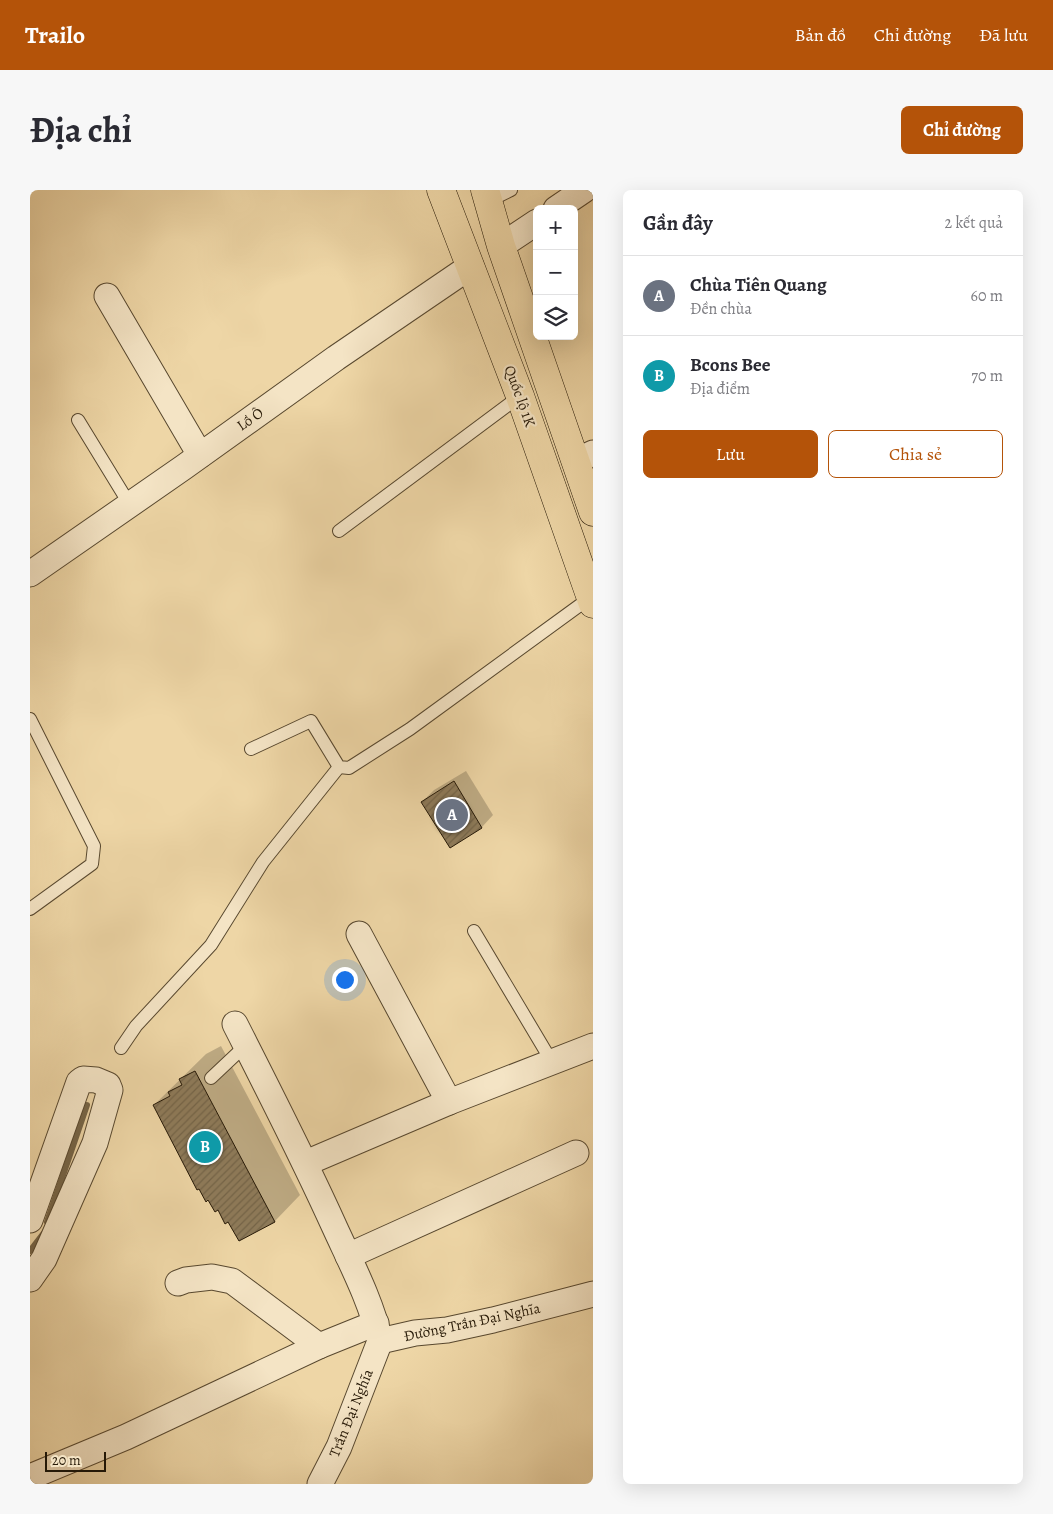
<!DOCTYPE html>
<html lang="vi">
<head>
<meta charset="utf-8">
<style>
	body { margin:0; font-family:Alegreya,serif; background:#f7f7f7; color:#2b2b33 }
	.controls { position:absolute; right:15px; top:15px; display:grid; overflow:hidden; border-radius:8px; box-shadow:0 5px 20px #0002 }
	.controls button { width:45px; height:45px; display:grid; place-items:center; padding:0; border:0; border-bottom:1px solid #e1e1e2; background:#fff; color:#2b2b33; font:25px sans-serif }
	.scale { position:absolute; left:15px; bottom:12px; width:61px; box-sizing:border-box; padding-left:5px; border:2px solid #261907; border-top:0; font-size:14px; line-height:18px; white-space:nowrap; color:#261907; -webkit-text-stroke:4px #f4e4c5; paint-order:stroke }
	.you { position:absolute; left:314px; top:789px; width:18px; height:18px; margin:-12px; border:4px solid #fff; border-radius:50%; background:#1a73e8; box-shadow:0 0 0 8px #1a73e833 }
	.badge { display:grid; place-items:center; width:32px; height:32px; border-radius:50%; background:#b45309; color:#fff; font-size:16px; font-weight:700 }
	.pin { position:absolute; translate:-50% -50%; border:2px solid #fff; box-shadow:0 1px 5px #0006 }
	.list { margin:0; padding:0; list-style:none }
	h2 { display:flex; justify-content:space-between; align-items:center; height:65px; margin:0; padding:0 20px; font-size:21px }
	h2 small { font-size:16px; font-weight:400; color:#7c7c81 }
	.list li { display:grid; grid-template-columns:32px 1fr auto; gap:15px; align-items:center; box-sizing:border-box; height:80px; padding:0 20px; border-top:1px solid #e1e1e2 }
	.list b { display:block; font-size:19px; white-space:nowrap }
	.list p { margin:0; font-size:16px; white-space:nowrap; color:#7c7c81 }
	.list em { font-size:16px; font-style:normal; color:#7c7c81 }
	.actions { display:flex; gap:10px; padding:15px 20px }
	.actions a { flex:1; padding:11px 0; border:1px solid #b45309; border-radius:8px; text-align:center; font-size:18px; color:#b45309 }
	.actions .main { background:#b45309; color:#fff }
	.icon { flex:none; width:28px; height:28px; fill:none; stroke:currentColor; stroke-width:2; stroke-linecap:round; stroke-linejoin:round }
	.map { position:relative; flex:none; width:563px; height:1294px; overflow:hidden; border-radius:8px }
	header { display:flex; align-items:center; gap:30px; box-sizing:border-box; height:70px; padding:0 25px; background:#b45309; color:#fff }
	header strong { font-size:24px }
	nav { display:flex; gap:28px; margin-inline-start:auto; font-size:18px }
	.intro { display:flex; align-items:center; justify-content:space-between; box-sizing:border-box; height:120px; padding:0 30px }
	h1 { margin:0; font-size:35px }
	.button { padding:12px 22px; border-radius:8px; background:#b45309; color:#fff; font-size:18px; font-weight:700 }
	main { display:flex; gap:30px; padding:0 30px }
	aside { flex:1; background:#fff; border-radius:8px; box-shadow:0 5px 20px #0002 }
	.map>svg:first-child { display:block }
	.shadow { fill:#0003 }
	.lines { fill:none; stroke-linecap:round; stroke-linejoin:round }
	.stream { stroke:#756446; stroke-width:6 }
	.building { fill:url(#building-hatch); stroke:#261907 }
	.service-casing { stroke:#58482f; stroke-width:14 }
	.minor-casing { stroke:#58482f; stroke-width:27 }
	.primary-casing { stroke:#261907; stroke-width:29 }
	.service { stroke:#f4e4c5; stroke-width:12 }
	.minor { stroke:#f4e4c5; stroke-width:25 }
	.primary { stroke:#eed6a6; stroke-width:28 }
	.labels { text-anchor:middle; dominant-baseline:central; stroke-width:4.5; stroke-linejoin:round; paint-order:stroke }
	.street-label { font-size:15px; fill:#261907; stroke:#f4e4c5 }
</style>
</head>
<body>
<header>
<strong>Trailo</strong>
<nav><a>Bản đồ</a><a>Chỉ đường</a><a>Đã lưu</a></nav>
</header>
<div class="intro"><h1>Địa chỉ</h1><a class="button">Chỉ đường</a></div>
<main>
<div class="map">
<svg width="563" height="1294" viewBox="0 0 563 1294">
	<defs>
		<pattern id="building-hatch" width="6" height="6" patternUnits="userSpaceOnUse" patternTransform="scale(1.25)"><rect width="6" height="6" fill="#8e7b5a"/><path d="M-1 1l2-2M0 6l6-6M5 7l2-2" fill="none" stroke="#746448"/></pattern>
	</defs>
	<rect width="100%" height="100%" fill="#eed6a6"/>
	<filter id="stains"><feTurbulence type="fractalNoise" baseFrequency=".004" numOctaves="4"/><feColorMatrix values="0 0 0 0 .2 0 0 0 0 .09 0 0 0 0 .02 0 0 0 .5 -.17"/></filter>
	<radialGradient id="worn" r=".72"><stop offset=".6" stop-color="#630" stop-opacity="0"/><stop offset="1" stop-color="#630" stop-opacity=".3"/></radialGradient>
	<g class="shadow">
		<polygon points="436,581 463,625 452,637 420,656 392,612 404,600"/>
		<polygon points="191,856 270,1005 245,1031 209,1050 199,1030 179,1008 124,915 176,864"/>
	</g>
	<g class="lines">
		<g class="stream">
			<polyline points="17,1032 57,915"/>
			<polyline points="0,1061 13,1044"/>
		</g>
	</g>
	<g class="building">
		<polygon points="424,591 452,638 420,658 391,612"/>
		<polygon points="165,881 245,1032 209,1051 198,1032 195,1034 188,1020 185,1022 178,1010 176,1012 169,999 167,1000 123,915 140,906 138,902 152,895 149,889"/>
	</g>
	<g class="lines">
		<g class="service-casing">
			<g id="service">
				<polyline points="459,11 481,0"/>
				<polyline points="48,230 100,315"/>
				<polyline points="309,341 490,206"/>
				<polyline points="0,529 64,656 62,674 0,719"/>
				<polyline points="221,559 281,531 309,577 319,578 380,539 561,407"/>
				<polyline points="444,741 522,872"/>
				<polyline points="91,858 106,836 181,755 233,672 309,577"/>
				<polyline points="181,888 216,855"/>
			</g>
		</g>
		<g class="minor-casing">
			<g id="minor">
				<polyline points="526,19 554,0"/>
				<polyline points="471,56 507,32"/>
				<polyline points="77,106 170,265"/>
				<polyline points="546,271 563,263"/>
				<polyline points="0,384 154,277 306,168 441,76"/>
				<polyline points="329,744 419,912"/>
				<path d="M 205,834 C 239,901 274,969 305,1038 C 321,1073 342,1113 350,1151"/>
				<polyline points="276,973 419,912 563,856"/>
				<polyline points="0,1030 49,892 53,889 66,890 78,895 80,900 65,953 14,1069 0,1089"/>
				<polyline points="318,1066 546,963"/>
				<polyline points="148,1093 156,1090 182,1087 202,1091 289,1156"/>
				<polyline points="350,1151 385,1143 417,1140 463,1130 563,1104"/>
				<polyline points="0,1287 96,1247 289,1156 346,1133"/>
				<polyline points="290,1294 309,1257 350,1151"/>
			</g>
		</g>
		<g class="primary-casing">
			<g id="primary">
				<polyline points="411,0 490,206 563,414"/>
				<polyline points="455,0 471,56 563,322"/>
			</g>
		</g>
		<use href="#service" class="service"/>
		<use href="#minor" class="minor"/>
		<use href="#primary" class="primary"/>
	</g>
	<g class="labels">
		<g class="street-label">
			<text transform="translate(490 206) rotate(70)">Quốc lộ 1K</text>
			<text transform="translate(220 229) rotate(-35)">Lồ Ô</text>
			<text transform="translate(442 1132) rotate(-12)">Đường Trần Đại Nghĩa</text>
			<text transform="translate(321 1223) rotate(-68)">Trần Đại Nghĩa</text>
		</g>
	</g>
	<rect width="100%" height="100%" filter="url(#stains)"/>
	<rect width="100%" height="100%" fill="url(#worn)"/>
</svg>
<div class="controls">
<button>+</button>
<button>−</button>
<button><svg class="icon" aria-label="layers" viewBox="0 0 24 24"><path d="M12 4l9 5-9 5-9-5zM3 14l9 5 9-5"/></svg></button>
</div>
<div class="scale">20 m</div>
<div class="you"></div>
<div class="pin badge" style="left:422px;top:625px;background:#6b7280">A</div>
<div class="pin badge" style="left:175px;top:957px;background:#0f9aa8">B</div>
</div>
<aside>
<h2>Gần đây<small>2 kết quả</small></h2>
<ul class="list">
<li><span class="badge" style="background:#6b7280">A</span><div><b>Chùa Tiên Quang</b><p>Đền chùa</p></div><em>60 m</em></li>
<li><span class="badge" style="background:#0f9aa8">B</span><div><b>Bcons Bee</b><p>Địa điểm</p></div><em>70 m</em></li>
</ul>
<div class="actions"><a class="main">Lưu</a><a>Chia sẻ</a></div>
</aside>
</main>
</body>
</html>
